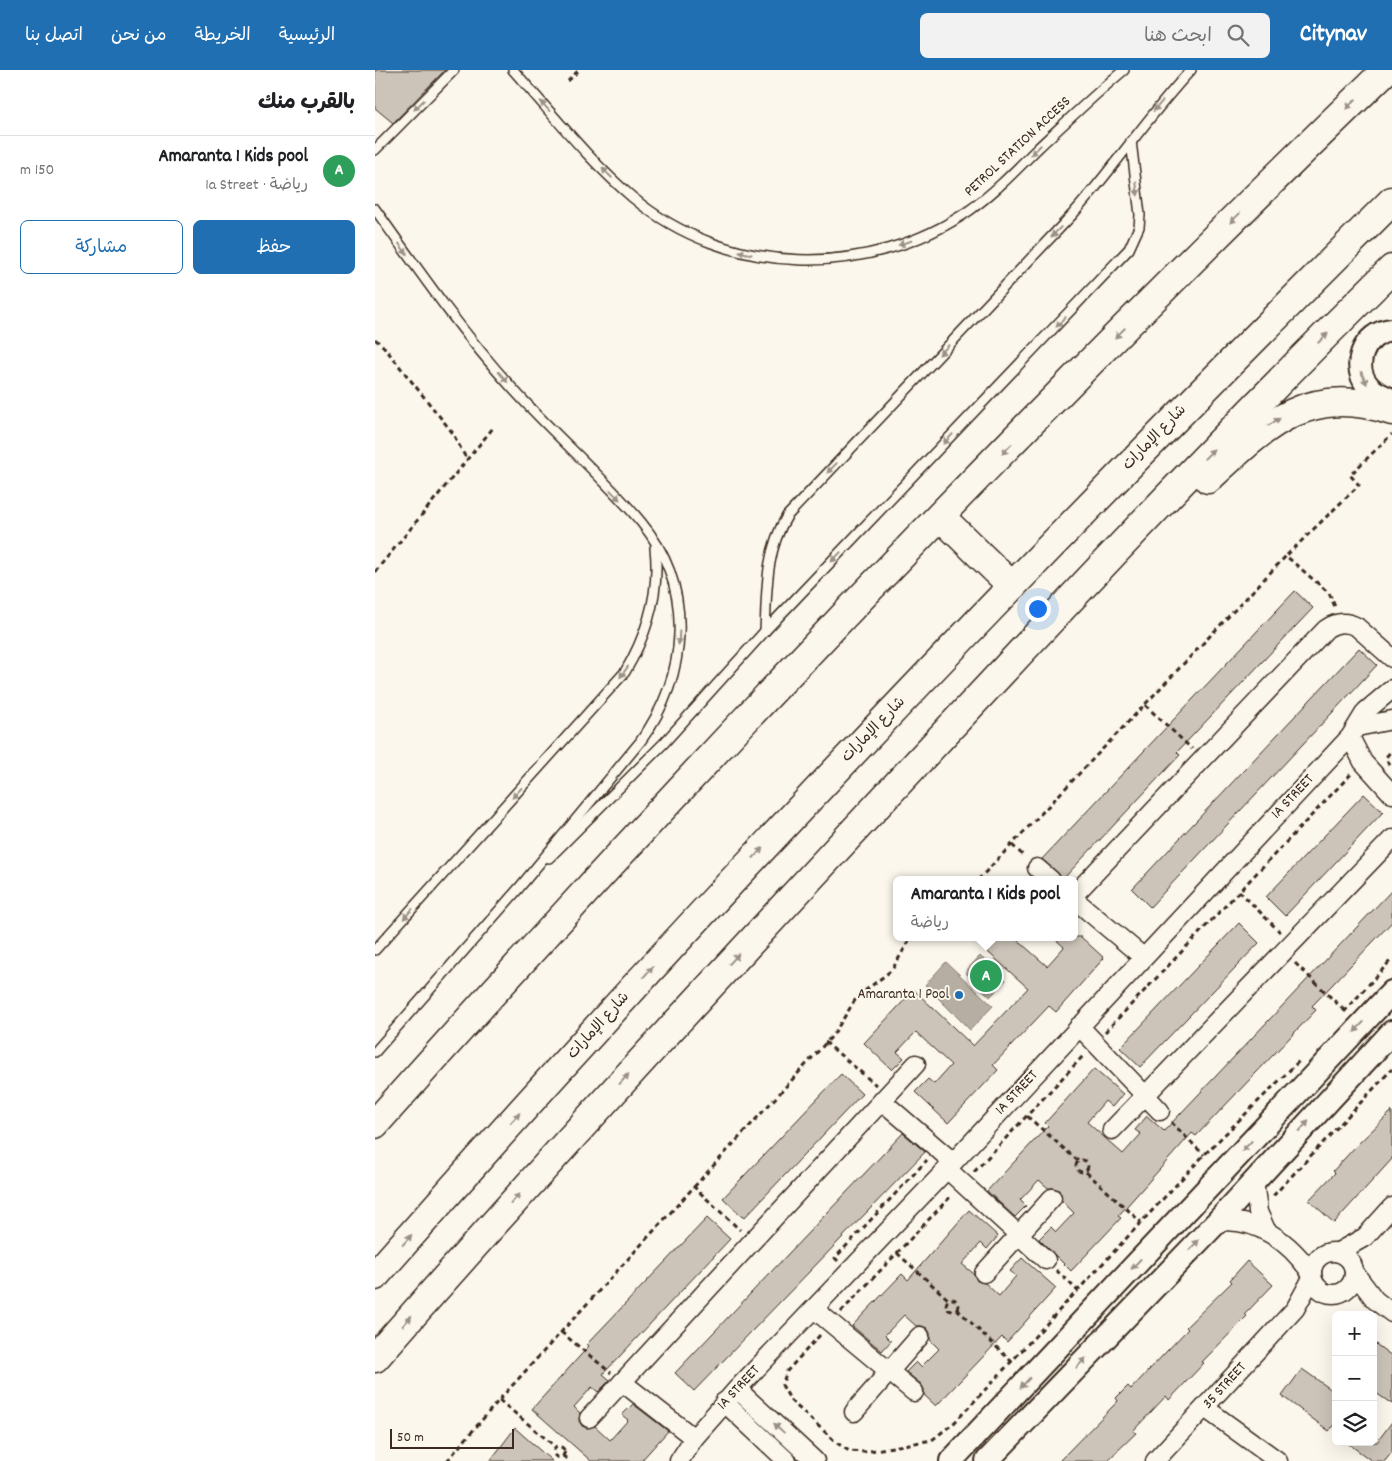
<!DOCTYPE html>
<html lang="ar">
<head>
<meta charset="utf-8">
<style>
	body { margin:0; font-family:Dekko,"Playpen Sans Arabic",sans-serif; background:#f2f2f2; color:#202124; direction:rtl }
	.controls { position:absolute; right:15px; bottom:15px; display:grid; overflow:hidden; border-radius:8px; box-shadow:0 5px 20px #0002 }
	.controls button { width:45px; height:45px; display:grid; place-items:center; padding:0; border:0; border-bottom:1px solid #e0e0e0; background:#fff; color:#202124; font:25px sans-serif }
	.scale { position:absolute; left:15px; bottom:12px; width:124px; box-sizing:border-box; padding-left:5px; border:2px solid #3b2a1e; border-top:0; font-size:14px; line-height:18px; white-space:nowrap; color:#3b2a1e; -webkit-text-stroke:4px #fbf7ec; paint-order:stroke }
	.you { position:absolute; left:662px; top:538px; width:18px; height:18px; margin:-12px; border:4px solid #fff; border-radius:50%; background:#1a73e8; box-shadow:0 0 0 8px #1a73e833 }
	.badge { display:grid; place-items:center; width:32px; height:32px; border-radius:50%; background:#1f6fb2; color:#fff; font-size:16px; font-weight:700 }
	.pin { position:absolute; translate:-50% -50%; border:2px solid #fff; box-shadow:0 1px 5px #0006 }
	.popup { position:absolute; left:518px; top:806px; width:185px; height:65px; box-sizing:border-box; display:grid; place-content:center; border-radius:8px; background:#fff; filter:drop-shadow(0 1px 4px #0005); font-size:16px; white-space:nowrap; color:#757577 }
	.popup b { font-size:19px; color:#202124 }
	.popup::after { content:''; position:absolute; left:50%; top:100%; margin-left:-10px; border:10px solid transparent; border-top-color:#fff }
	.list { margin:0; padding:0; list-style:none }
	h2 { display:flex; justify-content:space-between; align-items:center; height:65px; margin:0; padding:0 20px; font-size:21px }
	h2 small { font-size:16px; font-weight:400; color:#757577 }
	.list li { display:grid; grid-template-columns:32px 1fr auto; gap:15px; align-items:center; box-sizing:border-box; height:70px; padding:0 20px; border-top:1px solid #e0e0e0 }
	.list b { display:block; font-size:19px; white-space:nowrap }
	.list p { margin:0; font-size:16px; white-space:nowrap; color:#757577 }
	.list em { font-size:16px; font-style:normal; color:#757577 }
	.actions { display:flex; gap:10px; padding:15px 20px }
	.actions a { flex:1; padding:11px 0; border:1px solid #1f6fb2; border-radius:8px; text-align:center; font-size:18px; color:#1f6fb2 }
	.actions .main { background:#1f6fb2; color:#fff }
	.icon { flex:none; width:28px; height:28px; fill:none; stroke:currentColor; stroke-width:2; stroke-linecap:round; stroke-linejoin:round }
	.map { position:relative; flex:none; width:1017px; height:1391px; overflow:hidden; direction:ltr }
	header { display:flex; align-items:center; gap:30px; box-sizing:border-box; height:70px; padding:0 25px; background:#1f6fb2; color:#fff }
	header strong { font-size:24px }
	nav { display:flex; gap:28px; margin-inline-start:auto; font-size:18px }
	.search { width:350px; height:45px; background:#f2f2f2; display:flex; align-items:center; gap:12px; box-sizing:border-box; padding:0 18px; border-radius:8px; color:#757577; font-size:19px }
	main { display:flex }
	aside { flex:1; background:#fff }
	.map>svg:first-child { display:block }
	.water { fill:#b6aea2; stroke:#85796d }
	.building { fill:#ccc4b9; stroke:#3b2a1e }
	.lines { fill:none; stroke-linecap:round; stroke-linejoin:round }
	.service-casing { stroke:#3b2a1e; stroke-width:12 }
	.minor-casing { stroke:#3b2a1e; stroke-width:21 }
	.tertiary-casing { stroke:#3b2a1e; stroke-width:26 }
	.motorway-casing { stroke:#3b2a1e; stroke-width:31 }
	.path { stroke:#3b2a1e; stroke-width:3; stroke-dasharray:5 4; stroke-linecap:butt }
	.service { stroke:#fbf7ec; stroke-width:9 }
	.minor { stroke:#fbf7ec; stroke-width:18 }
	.tertiary { stroke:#fbf7ec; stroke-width:22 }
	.motorway { stroke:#fbf7ec; stroke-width:28 }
	.oneway { fill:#9b9085 }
	.poi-dot { fill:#1f6fb2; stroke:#fbf7ec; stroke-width:2 }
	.labels { text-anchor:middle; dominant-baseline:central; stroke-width:4; stroke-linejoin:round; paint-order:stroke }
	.street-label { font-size:15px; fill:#3b2a1e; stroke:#fbf7ec }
	.poi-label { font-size:15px; fill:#3b2a1e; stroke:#fbf7ec; text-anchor:end }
</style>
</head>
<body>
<header>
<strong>Citynav</strong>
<div class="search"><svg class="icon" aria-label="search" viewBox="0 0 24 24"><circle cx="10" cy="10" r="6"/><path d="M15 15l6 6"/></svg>ابحث هنا</div>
<nav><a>الرئيسية</a><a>الخريطة</a><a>من نحن</a><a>اتصل بنا</a></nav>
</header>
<main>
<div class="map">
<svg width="1017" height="1391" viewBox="0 0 1017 1391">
	<rect width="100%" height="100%" fill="#fbf7ec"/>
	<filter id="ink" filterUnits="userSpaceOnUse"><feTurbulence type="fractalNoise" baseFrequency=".02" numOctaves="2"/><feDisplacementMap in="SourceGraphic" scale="10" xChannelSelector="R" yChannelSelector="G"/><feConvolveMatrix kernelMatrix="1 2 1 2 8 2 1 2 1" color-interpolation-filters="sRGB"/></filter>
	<g filter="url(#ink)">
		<g class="water">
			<polygon points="605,886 631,910 615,927 590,902"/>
			<polygon points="571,892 618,936 595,960 550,915"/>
		</g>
		<g class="building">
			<polygon points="0,0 70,0 18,53 0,38"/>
			<polygon points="920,521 938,538 802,682 805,685 688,809 667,789"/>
			<polygon points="984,578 1002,595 775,837 757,819"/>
			<polygon points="989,724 1008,742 910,846 891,827"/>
			<polygon points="1017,820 1017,852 937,936 941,940 821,1066 817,1063 743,1146 746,1148 696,1201 664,1169 676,1157 681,1162 699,1143 687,1131 684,1120 679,1118 673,1118 664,1110 645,1130 651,1136 640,1147 612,1121 673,1056 670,1053 719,999 748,1024 737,1037 730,1031 712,1052 748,1084 766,1064 760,1060 772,1046 789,1061"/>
			<polygon points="864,853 884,873 765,997 745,978"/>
			<polygon points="596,867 639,867 672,896 689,877 678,867 706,867 729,888 681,942 674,936 618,995 623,1000 573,1053 540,1022 553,1009 559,1014 576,995 541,962 522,982 529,988 517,1000 489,973 539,920 598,976 653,918"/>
			<polygon points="466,1004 487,1024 369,1148 348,1128"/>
			<polygon points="1017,1041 1017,1089 959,1153 934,1130 960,1103 958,1101 981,1076"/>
			<polygon points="528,1063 550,1082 319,1321 300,1303"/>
			<polygon points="594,1140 623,1166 612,1179 606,1173 587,1194 599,1204 602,1211 610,1213 624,1226 641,1206 635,1201 647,1188 681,1218 632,1272 627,1267 561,1336 549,1325 549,1319 546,1314 531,1302 541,1292 546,1297 564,1279 555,1270 555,1263 552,1258 547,1256 541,1256 529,1245 510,1265 516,1271 507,1281 477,1256 527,1204 533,1210"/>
			<polygon points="332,1148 355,1169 228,1304 235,1310 223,1322 217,1317 199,1337 205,1343 204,1351 207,1356 212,1358 220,1356 235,1370 253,1350 247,1345 258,1334 293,1361 266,1391 216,1391 157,1339 214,1276 212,1274"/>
			<polygon points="872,1191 898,1215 870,1244 872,1246 827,1292 829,1293 794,1330 791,1326 758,1361 761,1363 732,1391 684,1391 743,1331 741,1328 753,1316 756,1319 791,1282 813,1259 811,1257 857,1212 855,1210"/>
			<polygon points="998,1272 1017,1286 1017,1334 998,1321"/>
			<polygon points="927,1299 961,1323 961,1352 954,1361 907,1326"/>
			<polygon points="1017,1352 1017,1382 1010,1391 997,1391 971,1372 1002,1372"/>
			<polygon points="140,1358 177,1391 115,1391"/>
		</g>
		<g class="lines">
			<g class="service-casing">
				<g id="service">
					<path d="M 138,0 C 177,43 213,90 257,127 C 352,207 494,210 595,140 C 620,122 641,100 662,79 C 691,52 719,25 749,0"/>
					<polyline points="0,80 79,0"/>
					<path d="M 0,139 C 44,201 87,263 138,319 C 179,365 227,405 266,452 C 321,518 313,606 265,672 L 144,818 L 0,982"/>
					<path d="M 390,561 C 392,521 390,482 412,446 L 697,145 C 739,98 773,46 816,0"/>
					<polyline points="174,788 289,673 390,561 754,179 764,157 765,145 756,71"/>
					<path d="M 0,880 L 250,602 C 273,563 285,523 280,478"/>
				</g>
			</g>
			<g class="minor-casing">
				<g id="minor">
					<polyline points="982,657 1017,650"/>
					<polyline points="975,667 988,692 1017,724"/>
					<polyline points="662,798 676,810"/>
					<path d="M 700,824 L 951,559 C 961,552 971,551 982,557 L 1017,588"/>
					<polyline points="700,830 768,887"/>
					<polyline points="704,956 785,1041"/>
					<polyline points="507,1031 578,1092"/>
					<polyline points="737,1060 1017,769"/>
					<polyline points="572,1099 671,1190"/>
					<polyline points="879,1111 883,1142 891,1160"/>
					<path d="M 842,1152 C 881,1147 916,1172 937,1205"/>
					<circle cx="958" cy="1203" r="21"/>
					<polyline points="963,1182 990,1167 1017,1137"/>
					<polyline points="979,1202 1000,1230 1017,1243"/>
					<polyline points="609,1203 677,1128"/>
					<polyline points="439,1239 539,1322"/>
					<polyline points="247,1312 319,1368"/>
					<polyline points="362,1319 440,1391"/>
					<polyline points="349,1332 412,1391"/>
					<polyline points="830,1338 903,1391"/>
					<polyline points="479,1342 545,1266"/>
					<polyline points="214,1348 541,994"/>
					<polyline points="304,1391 319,1368 362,1319 572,1099 975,667 991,641 1017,619"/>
					<polyline points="780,1391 920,1239 937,1208"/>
				</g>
			</g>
			<g class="tertiary-casing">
				<g id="tertiary">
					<path d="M 1017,260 C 988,262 974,299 996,319 C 1002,324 1010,327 1017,330"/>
					<polyline points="576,1391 1017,922"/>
					<polyline points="612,1391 842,1152 1017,962"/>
				</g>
			</g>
			<g class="motorway-casing">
				<g id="motorway">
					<path d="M 833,409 C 891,355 932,313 1017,341"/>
					<polyline points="566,447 637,516"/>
					<path d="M 0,1054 C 323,692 662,337 1011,0"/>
					<path d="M 0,1206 C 325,835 667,479 1017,131"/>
					<path d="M 0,1288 C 168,1096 341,909 514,723 C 679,546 844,369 1017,199"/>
				</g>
			</g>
			<g class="path">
				<polyline points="193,11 204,0"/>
				<polyline points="0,269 9,277 77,362 92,390"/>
				<polyline points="912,485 984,415 975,405 1017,364"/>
				<polyline points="0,502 118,358"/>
				<polyline points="770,635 817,679"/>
				<polyline points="1014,695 1011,687 1017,680"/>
				<polyline points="637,775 650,787"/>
				<polyline points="603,810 911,486 954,523 961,539"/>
				<polyline points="864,821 905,862"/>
				<polyline points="920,893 970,941"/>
				<polyline points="969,942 1017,889"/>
				<polyline points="730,962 978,702"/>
				<polyline points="450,972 501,1015"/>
				<polyline points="652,1046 703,1091"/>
				<polyline points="796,1052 829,1085"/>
				<circle cx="707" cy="1096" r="6"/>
				<polyline points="599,1102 709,985"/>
				<polyline points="711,1102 766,1152"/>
				<polyline points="318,1116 365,1160"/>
				<polyline points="898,1126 1017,999"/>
				<polyline points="522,1183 574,1230"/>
				<polyline points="463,1191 460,1188 552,1090"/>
				<polyline points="681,1200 702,1220"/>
				<circle cx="577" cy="1235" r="6"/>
				<polyline points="582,1239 637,1292"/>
				<polyline points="466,1242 577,1125"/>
				<polyline points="186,1262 236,1303"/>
				<polyline points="445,1265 412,1301 407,1315 416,1331 462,1373 474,1381 489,1382 557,1370 580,1352 829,1085 924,991"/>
				<polyline points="124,1330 181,1377"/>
				<circle cx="184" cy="1382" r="5.5"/>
				<polyline points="188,1386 195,1391"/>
				<polyline points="72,1391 124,1330 458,965 482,927 517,900 536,867"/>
			</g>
			<use href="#service" class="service"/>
			<use href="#minor" class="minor"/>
			<use href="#tertiary" class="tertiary"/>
			<use href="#motorway" class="motorway"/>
		</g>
		<defs><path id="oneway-solid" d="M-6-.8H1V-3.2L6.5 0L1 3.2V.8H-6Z" transform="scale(1.25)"/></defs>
		<g class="oneway">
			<use href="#oneway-solid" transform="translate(976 34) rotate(136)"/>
			<use href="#oneway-solid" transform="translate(44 35) rotate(135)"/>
			<use href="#oneway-solid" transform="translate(170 36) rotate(-132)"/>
			<use href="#oneway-solid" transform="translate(783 36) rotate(131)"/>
			<use href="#oneway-solid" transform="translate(661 80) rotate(136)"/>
			<use href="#oneway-solid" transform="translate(232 103) rotate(-135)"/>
			<use href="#oneway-solid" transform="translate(762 119) rotate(83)"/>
			<use href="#oneway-solid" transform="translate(860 148) rotate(135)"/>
			<use href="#oneway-solid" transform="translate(681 162) rotate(134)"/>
			<use href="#oneway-solid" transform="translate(530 173) rotate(161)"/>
			<use href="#oneway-solid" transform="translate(28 179) rotate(54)"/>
			<use href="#oneway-solid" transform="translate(370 183) rotate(-167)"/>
			<use href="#oneway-solid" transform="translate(686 252) rotate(134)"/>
			<use href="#oneway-solid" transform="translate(745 263) rotate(135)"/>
			<use href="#oneway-solid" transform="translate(948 268) rotate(-45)"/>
			<use href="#oneway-solid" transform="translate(569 280) rotate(134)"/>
			<use href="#oneway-solid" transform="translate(128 307) rotate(49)"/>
			<use href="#oneway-solid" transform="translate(989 308) rotate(65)"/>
			<use href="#oneway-solid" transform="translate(899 352) rotate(-32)"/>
			<use href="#oneway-solid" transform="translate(573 369) rotate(134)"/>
			<use href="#oneway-solid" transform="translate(632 379) rotate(134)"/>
			<use href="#oneway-solid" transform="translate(834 384) rotate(-46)"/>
			<use href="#oneway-solid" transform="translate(457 398) rotate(134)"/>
			<use href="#oneway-solid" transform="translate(240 425) rotate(46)"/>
			<use href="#oneway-solid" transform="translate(461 487) rotate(134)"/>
			<use href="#oneway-solid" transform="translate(304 568) rotate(93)"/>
			<use href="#oneway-solid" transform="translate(249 602) rotate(126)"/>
			<use href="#oneway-solid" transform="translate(142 723) rotate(132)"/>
			<use href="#oneway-solid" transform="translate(383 783) rotate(-47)"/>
			<use href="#oneway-solid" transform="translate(33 844) rotate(132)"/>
			<use href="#oneway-solid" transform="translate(359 889) rotate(-47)"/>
			<use href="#oneway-solid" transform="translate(273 902) rotate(-48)"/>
			<use href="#oneway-solid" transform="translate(984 957) rotate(133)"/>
			<use href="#oneway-solid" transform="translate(249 1009) rotate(-48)"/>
			<use href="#oneway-solid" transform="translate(140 1048) rotate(-48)"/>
			<use href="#oneway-solid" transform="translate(929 1056) rotate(-48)"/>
			<use href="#oneway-solid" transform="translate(872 1076) rotate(133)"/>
			<use href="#oneway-solid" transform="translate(140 1129) rotate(-48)"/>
			<use href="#oneway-solid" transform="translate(32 1170) rotate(-49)"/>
			<use href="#oneway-solid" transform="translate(819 1175) rotate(-46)"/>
			<use href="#oneway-solid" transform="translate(761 1194) rotate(133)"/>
			<use href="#oneway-solid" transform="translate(32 1251) rotate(-49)"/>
			<use href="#oneway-solid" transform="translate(706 1293) rotate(-46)"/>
			<use href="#oneway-solid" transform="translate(650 1313) rotate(133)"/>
			<use href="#oneway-solid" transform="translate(404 1358) rotate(-137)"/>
		</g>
	</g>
	<circle class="poi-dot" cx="584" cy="925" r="5"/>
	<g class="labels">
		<g class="street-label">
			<text transform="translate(643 77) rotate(-43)">PETROL STATION ACCESS</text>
			<text transform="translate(780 368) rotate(-46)">شارع الإمارات</text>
			<text transform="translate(499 660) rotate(-46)">شارع الإمارات</text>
			<text transform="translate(918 727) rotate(-47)">1A STREET</text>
			<text transform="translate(224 956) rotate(-48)">شارع الإمارات</text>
			<text transform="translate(642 1023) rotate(-47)">1A STREET</text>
			<text transform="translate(850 1316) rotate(-48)">35 STREET</text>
			<text transform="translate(364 1318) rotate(-47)">1A STREET</text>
		</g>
		<g class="poi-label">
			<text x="574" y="925">Amaranta 1 Pool</text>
		</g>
	</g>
</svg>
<div class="controls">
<button>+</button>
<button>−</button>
<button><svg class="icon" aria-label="layers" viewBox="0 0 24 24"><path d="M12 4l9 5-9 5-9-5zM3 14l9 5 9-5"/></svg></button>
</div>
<div class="scale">50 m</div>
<div class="you"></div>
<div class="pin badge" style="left:611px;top:906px;background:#2e9e5b">A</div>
<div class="popup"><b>Amaranta 1 Kids pool</b>رياضة</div>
</div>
<aside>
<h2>بالقرب منك<small></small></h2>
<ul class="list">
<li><span class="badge" style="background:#2e9e5b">A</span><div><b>Amaranta 1 Kids pool</b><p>رياضة · 1a Street</p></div><em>150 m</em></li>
</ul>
<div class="actions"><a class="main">حفظ</a><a>مشاركة</a></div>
</aside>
</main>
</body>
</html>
